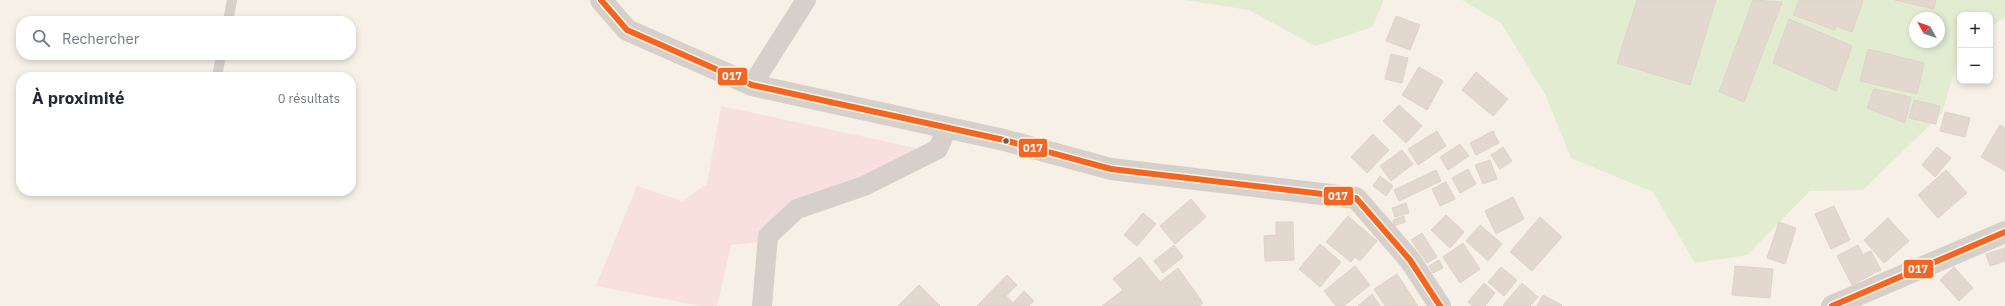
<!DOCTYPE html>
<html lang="fr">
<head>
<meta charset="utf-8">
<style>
	body { margin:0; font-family:"IBM Plex Sans",sans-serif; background:#f2f2f3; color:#1f2937 }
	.controls { position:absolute; right:12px; top:12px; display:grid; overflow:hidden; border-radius:8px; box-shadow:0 2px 6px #0003 }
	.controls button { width:36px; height:36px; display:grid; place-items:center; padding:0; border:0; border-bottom:1px solid #e0e1e3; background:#fff; color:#1f2937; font:20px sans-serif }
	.compass { position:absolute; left:1909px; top:12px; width:36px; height:36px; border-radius:50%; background:#fff; box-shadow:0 2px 6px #0003; rotate:310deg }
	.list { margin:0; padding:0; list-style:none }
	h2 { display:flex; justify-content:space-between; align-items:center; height:52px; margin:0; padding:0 16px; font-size:17px }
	h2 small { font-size:13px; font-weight:400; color:#747a83 }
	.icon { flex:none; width:22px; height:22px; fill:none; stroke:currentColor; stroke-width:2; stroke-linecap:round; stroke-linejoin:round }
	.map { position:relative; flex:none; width:2005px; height:306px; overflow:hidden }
	.search { position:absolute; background:#fff; box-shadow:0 2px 6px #0003; left:16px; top:16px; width:340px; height:44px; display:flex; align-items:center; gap:10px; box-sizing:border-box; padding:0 14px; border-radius:16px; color:#747a83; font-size:15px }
	.panel { position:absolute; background:#fff; box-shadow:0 2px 6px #0003; left:16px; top:72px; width:340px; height:124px; border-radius:16px }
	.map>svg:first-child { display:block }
	.medical { fill:#f8e0df }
	.green { fill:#e2ecd1; fill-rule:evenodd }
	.building { fill:#e2d8ce; stroke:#dfd3c9 }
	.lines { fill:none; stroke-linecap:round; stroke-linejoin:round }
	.service { stroke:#d7cfc9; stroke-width:10 }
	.minor { stroke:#d7cfc9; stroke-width:20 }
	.tertiary { stroke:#d7cfc9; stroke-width:22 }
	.bus-1-casing { stroke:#fff5e6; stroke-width:9 }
	.bus-1 { stroke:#f26522; stroke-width:6 }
	.bus-dot { fill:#735647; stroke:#fff5e6; stroke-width:1.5 }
	.line-badge { stroke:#fff5e6; stroke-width:1.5 }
	.badge-label { font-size:11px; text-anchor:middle; font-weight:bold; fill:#fff }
</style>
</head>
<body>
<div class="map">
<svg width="2005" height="306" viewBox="0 0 2005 306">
	<rect width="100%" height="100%" fill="#f6f0e6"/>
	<polygon class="medical" points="721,106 939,153 800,216 769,241 731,245 717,306 701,306 596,286 637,186 682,201 707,184"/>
	<g class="green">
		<polygon points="1186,0 1384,0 1372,27 1315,46 1249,10"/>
		<path d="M 1462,0 L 2005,0 L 2005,17 L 1990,27 L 1990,15 L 1960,15 L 1960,52 L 1942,113 L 1863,190 L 1810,191 L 1747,255 L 1695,263 L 1653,192 L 1571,158 L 1546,96 L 1501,23 ZM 1915,18 L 1939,18 L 1939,42 L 1915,42 Z"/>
	</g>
	<g class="building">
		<polygon points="1637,0 1716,0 1690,85 1617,63"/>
		<polygon points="1753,0 1782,2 1744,102 1719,92"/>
		<polygon points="1799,0 1860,0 1863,1 1852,32 1836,26 1835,30 1793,15"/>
		<polygon points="1895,0 1936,0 1934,9"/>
		<polygon points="1396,16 1420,25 1410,50 1386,41"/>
		<polygon points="1789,19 1852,46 1836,91 1773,63"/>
		<polygon points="1868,49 1924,63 1917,94 1860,81"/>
		<polygon points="1391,54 1408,58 1402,83 1385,79"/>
		<polygon points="1419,67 1443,81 1427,110 1402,95"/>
		<polygon points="1476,72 1508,99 1493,116 1462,90"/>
		<polygon points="1874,89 1911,97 1905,123 1867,108"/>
		<polygon points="1914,100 1940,106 1936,124 1909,118"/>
		<polygon points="1399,105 1422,126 1406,143 1383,121"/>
		<polygon points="1945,112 1970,118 1965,137 1940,131"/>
		<polygon points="2000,125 2005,128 2005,171 1981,157"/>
		<polygon points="1437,131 1446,146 1418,165 1408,149"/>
		<polygon points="1493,131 1499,143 1476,155 1470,143"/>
		<polygon points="1373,134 1389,150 1367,173 1351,157"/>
		<polygon points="1460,144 1469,156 1448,170 1440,157"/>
		<polygon points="1503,147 1512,161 1500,169 1491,155"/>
		<polygon points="1937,147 1951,158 1935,177 1922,165"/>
		<polygon points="1402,150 1413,164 1391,181 1380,166"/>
		<polygon points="1490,160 1497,179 1483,184 1475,165"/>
		<polygon points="1468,169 1476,184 1460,193 1452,178"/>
		<polygon points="1436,170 1441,181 1399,201 1394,190"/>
		<polygon points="1946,170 1967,193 1938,218 1918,195"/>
		<polygon points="1380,176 1393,186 1386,196 1373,186"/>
		<polygon points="1446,182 1455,199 1440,206 1432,189"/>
		<polygon points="1513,197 1524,219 1496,234 1485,211"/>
		<polygon points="1191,199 1206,217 1175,244 1160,226"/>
		<polygon points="1406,203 1409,213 1395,217 1392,208"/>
		<polygon points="1834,206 1850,240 1831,249 1815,214"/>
		<polygon points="1143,213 1156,224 1137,246 1124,235"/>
		<polygon points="1446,215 1464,232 1450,248 1431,230"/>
		<polygon points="1348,216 1377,241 1360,261 1355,257 1351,262 1326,242"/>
		<polygon points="1404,216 1405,222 1394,226 1393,220"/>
		<polygon points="1540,217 1562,237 1532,271 1510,252"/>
		<polygon points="1888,218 1909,241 1884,263 1864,240"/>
		<polygon points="1276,222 1293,222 1294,260 1265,261 1264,236 1276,235"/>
		<polygon points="1779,222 1796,228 1785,264 1767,258"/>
		<polygon points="1480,225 1502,244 1488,261 1466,241"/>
		<polygon points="1422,233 1437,257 1427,263 1411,240"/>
		<polygon points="1463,243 1480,269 1460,283 1443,257"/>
		<polygon points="1320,244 1341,262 1320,287 1299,269"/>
		<polygon points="1174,245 1183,257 1163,273 1154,261"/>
		<polygon points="1858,245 1873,274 1852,285 1837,256"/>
		<polygon points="2005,248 2005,261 1990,266 1986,254"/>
		<polygon points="1871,251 1881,270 1874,273 1864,254"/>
		<polygon points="1140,257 1160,282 1178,268 1203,303 1199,306 1102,306 1123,290 1113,279"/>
		<polygon points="1439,260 1443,268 1433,273 1429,266"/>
		<polygon points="1355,266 1370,285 1344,306 1336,306 1324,291"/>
		<polygon points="1735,266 1773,269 1770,298 1732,295"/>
		<polygon points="1501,267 1517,280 1504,296 1488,282"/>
		<polygon points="1954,267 1973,288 1959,301 1940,280"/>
		<polygon points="1397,274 1418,306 1385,306 1374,289"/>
		<polygon points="1007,275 1017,285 1006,296 1013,303 1024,291 1034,301 1029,306 977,306"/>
		<polygon points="1484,283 1495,293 1485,306 1472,306 1468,302"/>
		<polygon points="1522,283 1538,297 1530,306 1505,306 1503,305"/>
		<polygon points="919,285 940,306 898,306"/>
		<polygon points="1372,294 1380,306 1358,306"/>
		<polygon points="1543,295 1562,305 1561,306 1537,306"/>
	</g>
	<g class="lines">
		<g class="service">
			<polyline points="228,21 232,0"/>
			<polyline points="217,77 221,55"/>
		</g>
		<g class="minor">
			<polyline points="752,85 806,0"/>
			<polyline points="762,306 768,236 797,209 864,186 938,149 947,128"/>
		</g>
		<g class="tertiary">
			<polyline points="601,0 627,30 752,85 1004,140 1111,169 1356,198 1410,260 1440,306"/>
			<polyline points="1832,306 2005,232"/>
		</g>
		<g class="bus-1-casing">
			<g id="bus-1">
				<polyline points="601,0 627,30 752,85 1004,140 1111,169 1356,198 1410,260 1440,306"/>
				<polyline points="1832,306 2005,232"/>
			</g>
		</g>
		<use href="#bus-1" class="bus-1"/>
	</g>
	<circle class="bus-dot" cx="1006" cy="141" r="3.5"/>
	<g class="line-badge">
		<rect x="717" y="67" width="31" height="19" rx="4" fill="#f26522"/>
		<rect x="1018" y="138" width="30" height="20" rx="4" fill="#f26522"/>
		<rect x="1323" y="186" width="31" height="20" rx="4" fill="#f26522"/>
		<rect x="1903" y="259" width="31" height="20" rx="4" fill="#f26522"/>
	</g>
	<g class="badge-label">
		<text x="732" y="80">017</text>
		<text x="1033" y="152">017</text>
		<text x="1338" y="200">017</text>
		<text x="1918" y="273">017</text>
	</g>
</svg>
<div class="controls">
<button>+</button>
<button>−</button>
</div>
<svg class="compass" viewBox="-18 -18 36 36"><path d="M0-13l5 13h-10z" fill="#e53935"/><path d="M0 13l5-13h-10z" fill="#747a83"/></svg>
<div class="search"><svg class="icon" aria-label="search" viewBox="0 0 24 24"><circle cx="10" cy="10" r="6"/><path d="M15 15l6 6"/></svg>Rechercher</div>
<section class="panel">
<h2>À proximité<small>0 résultats</small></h2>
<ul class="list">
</ul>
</section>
</div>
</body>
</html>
